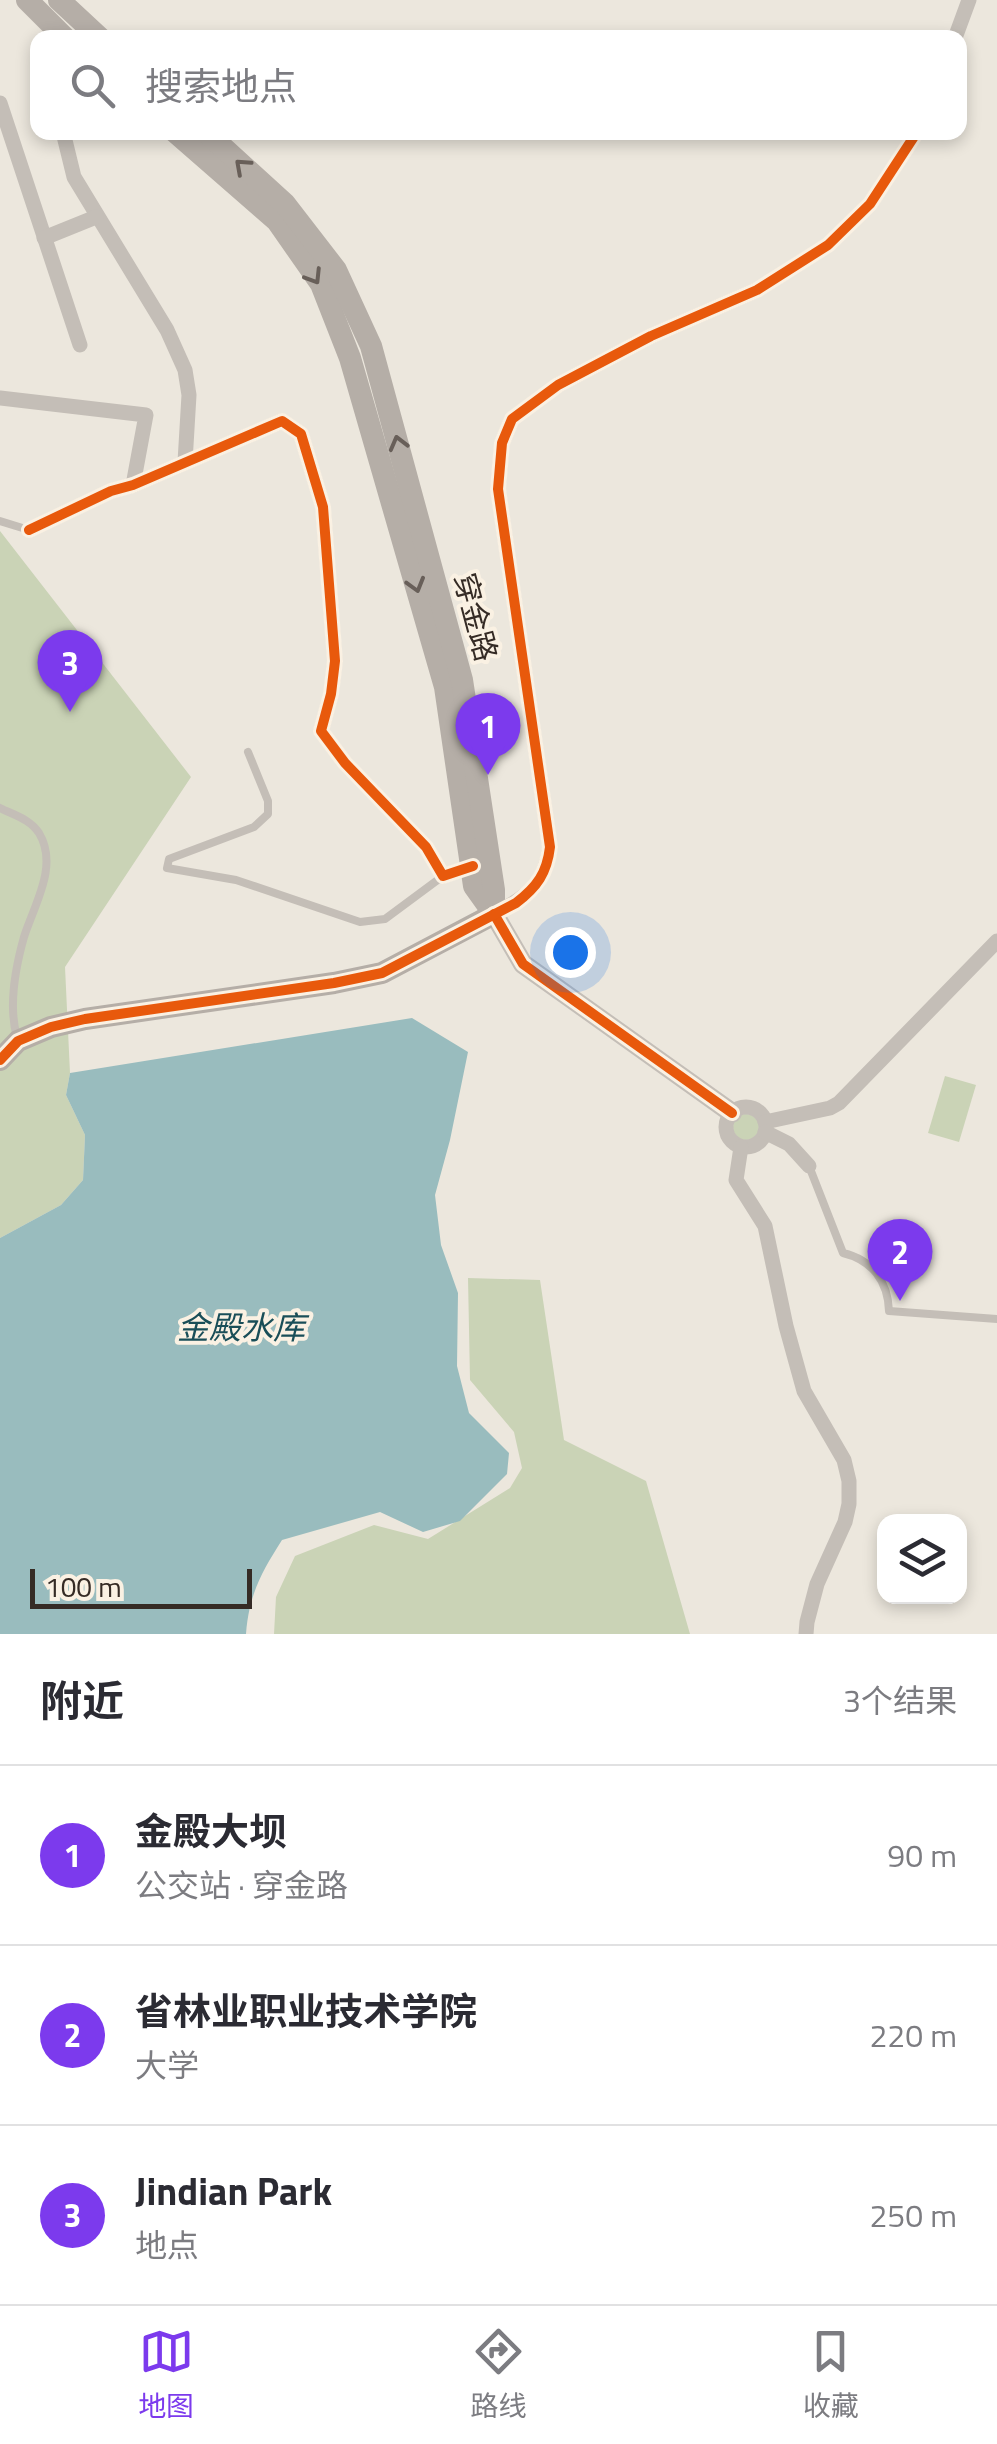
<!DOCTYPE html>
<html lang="zh">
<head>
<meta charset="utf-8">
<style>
	body { margin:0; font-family:"Titillium Web","Noto Sans SC",sans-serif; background:#f2f2f3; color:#2b2b33 }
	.controls { position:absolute; right:30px; bottom:30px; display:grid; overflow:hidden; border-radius:20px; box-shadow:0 5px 15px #0003 }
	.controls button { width:90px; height:90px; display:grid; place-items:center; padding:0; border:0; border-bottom:2px solid #e1e1e2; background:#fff; color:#2b2b33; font:50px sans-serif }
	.scale { position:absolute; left:30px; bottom:25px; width:222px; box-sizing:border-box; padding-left:10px; border:5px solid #352b25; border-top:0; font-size:28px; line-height:35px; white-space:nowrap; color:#352b25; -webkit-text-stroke:8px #faf1e3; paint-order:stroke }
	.you { position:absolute; left:570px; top:952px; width:35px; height:35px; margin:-25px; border:8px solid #fff; border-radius:50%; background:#1a73e8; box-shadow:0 0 0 15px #1a73e833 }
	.badge { display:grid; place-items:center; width:65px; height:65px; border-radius:50%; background:#7c3aed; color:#fff; font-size:32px; font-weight:700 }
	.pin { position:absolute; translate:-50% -82px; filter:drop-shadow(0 2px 5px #0008) }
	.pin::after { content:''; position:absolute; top:52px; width:35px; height:30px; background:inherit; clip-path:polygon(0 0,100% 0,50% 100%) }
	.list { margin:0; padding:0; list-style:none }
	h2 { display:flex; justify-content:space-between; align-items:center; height:130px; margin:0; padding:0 40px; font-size:42px }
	h2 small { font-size:32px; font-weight:400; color:#7c7c81 }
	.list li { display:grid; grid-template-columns:65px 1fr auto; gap:30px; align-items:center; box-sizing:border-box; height:180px; padding:0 40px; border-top:2px solid #e1e1e2 }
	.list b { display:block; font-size:38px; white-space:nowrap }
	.list p { margin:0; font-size:32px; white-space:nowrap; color:#7c7c81 }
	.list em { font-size:32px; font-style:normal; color:#7c7c81 }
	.icon { flex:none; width:55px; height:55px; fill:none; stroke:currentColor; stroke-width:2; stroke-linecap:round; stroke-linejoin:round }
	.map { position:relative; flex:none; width:997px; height:1634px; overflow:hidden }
	.search { position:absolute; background:#fff; box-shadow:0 5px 15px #0003; left:30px; right:30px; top:30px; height:110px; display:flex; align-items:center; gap:25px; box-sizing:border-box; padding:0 35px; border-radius:20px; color:#7c7c81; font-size:38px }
	.sheet { height:670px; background:#fff }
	nav { display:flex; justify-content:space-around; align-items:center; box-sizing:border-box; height:140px; border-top:2px solid #e1e1e2; background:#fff; font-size:28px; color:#7c7c81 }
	nav a { display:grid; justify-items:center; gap:5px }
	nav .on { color:#7c3aed }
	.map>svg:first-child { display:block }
	.green { fill:#cad3b6 }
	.water { fill:#99bcbe }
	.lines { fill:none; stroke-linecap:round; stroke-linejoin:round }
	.service { stroke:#c4beb7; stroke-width:8 }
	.minor { stroke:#c4beb7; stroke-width:15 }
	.tertiary { stroke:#c4beb7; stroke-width:20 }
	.secondary { stroke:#b5aea7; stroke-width:22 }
	.cycleway-casing { stroke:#faf1e3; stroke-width:16 }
	.cycleway { stroke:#e8590c; stroke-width:10 }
	.oneway { stroke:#685f59 }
	.labels { text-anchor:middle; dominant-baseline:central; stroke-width:8; stroke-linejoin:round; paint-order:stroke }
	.street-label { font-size:30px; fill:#352b25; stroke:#faf1e3 }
	.water-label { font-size:32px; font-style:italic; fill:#194e58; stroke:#faf1e3 }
</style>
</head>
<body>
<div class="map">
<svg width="997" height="1634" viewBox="0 0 997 1634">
	<rect width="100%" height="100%" fill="#ece7dd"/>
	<g class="green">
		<polygon points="0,531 191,777 65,967 70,1073 66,1095 85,1135 83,1180 61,1205 0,1238"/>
		<polygon points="945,1076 976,1085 959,1142 928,1133"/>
		<circle cx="746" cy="1127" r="13"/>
		<polygon points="468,1278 540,1280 564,1440 646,1481 690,1634 274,1634 276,1597 295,1556 374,1525 428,1539 510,1488 522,1468 514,1432 470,1380"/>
	</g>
	<path class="water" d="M 412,1018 L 468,1052 L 450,1140 L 435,1195 L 441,1245 L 458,1293 L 457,1366 L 469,1413 L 509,1453 L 507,1474 L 460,1521 L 423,1532 L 380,1512 L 282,1540 C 261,1573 249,1595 246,1634 L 0,1634 L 0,1238 L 61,1205 L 83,1180 L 85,1135 L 66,1095 L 70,1073 Z"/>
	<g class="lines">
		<g class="service">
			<polyline points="0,521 29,530"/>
			<polyline points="248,752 268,801 268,814 254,827 169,859 167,868 236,880 360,922 385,919 443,876"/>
			<path d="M 0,808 C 14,815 30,819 39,833 C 59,866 34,905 24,937 C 15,969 8,1006 17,1037"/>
			<path d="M 809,1166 L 843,1253 C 872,1260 888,1281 889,1311 L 997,1319"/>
		</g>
		<g class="minor">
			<polyline points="955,38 969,0"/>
			<polyline points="0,103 80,345"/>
			<polyline points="63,132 74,177 167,330 185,370 189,395 185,462"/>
			<polyline points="44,238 96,217"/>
			<polyline points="0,398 146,415 133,485"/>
			<polyline points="29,530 111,491 133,485 282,421 301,434 323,507 335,661 331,694 321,731 345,763 426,847 443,876 473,866"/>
			<path d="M 494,914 C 527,897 545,885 550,847 L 498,489 L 502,443 L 512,419 L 558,385 L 651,336 L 757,290 L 828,245 L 870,204 L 917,132"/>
			<circle cx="746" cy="1127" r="20"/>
			<polyline points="765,1122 830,1108 839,1103 997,941"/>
			<polyline points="765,1132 789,1144 809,1166"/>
			<polyline points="741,1147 736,1180 765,1226 786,1326 804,1391 844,1460 849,1481 849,1504 845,1522 817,1584 807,1622 806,1634"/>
		</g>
		<polyline class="tertiary" points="494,914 523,964 732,1113"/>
		<g class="secondary">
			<polyline points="27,0 65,38"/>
			<polyline points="59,0 100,38"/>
			<polyline points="175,132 277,221 321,284 350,358 445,687 474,886 494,914"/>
			<polyline points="206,132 285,204 336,270 371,346 462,680 494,890 494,914"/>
			<polyline points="0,1060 18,1041 51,1027 85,1019 334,983 382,973 494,914"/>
		</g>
		<g class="cycleway-casing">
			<g id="cycleway">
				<polyline points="29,530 111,491 133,485 282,421 301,434 323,507 335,661 331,694 321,731 345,763 426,847 443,876 473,866"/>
				<polyline points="494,914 523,964 732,1113"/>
				<path d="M 0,1060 L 18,1041 L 51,1027 L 85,1019 L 334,983 L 382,973 L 516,903 C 537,887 547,873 550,847 L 498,489 L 502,443 L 512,419 L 558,385 L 651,336 L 757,290 L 828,245 L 870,204 L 917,132"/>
			</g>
		</g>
		<use href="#cycleway" class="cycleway"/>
	</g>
	<defs><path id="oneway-chevron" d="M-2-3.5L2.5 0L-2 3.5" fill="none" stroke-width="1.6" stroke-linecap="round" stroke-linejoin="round" transform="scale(2.5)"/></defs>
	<g class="oneway">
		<use href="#oneway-chevron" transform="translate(242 166) rotate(-138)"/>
		<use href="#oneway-chevron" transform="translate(314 277) rotate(58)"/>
		<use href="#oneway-chevron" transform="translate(398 443) rotate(-105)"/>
		<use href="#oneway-chevron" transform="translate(416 585) rotate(74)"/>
	</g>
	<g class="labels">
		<g class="street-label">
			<text transform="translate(476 617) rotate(75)">穿金路</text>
		</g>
		<g class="water-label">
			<text x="241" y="1327">金殿水库</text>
		</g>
	</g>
</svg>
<div class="controls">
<button><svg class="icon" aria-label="layers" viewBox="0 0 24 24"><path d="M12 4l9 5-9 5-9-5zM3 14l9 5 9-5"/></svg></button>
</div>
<div class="scale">100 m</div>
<div class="you"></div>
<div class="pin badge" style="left:488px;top:775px">1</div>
<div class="pin badge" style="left:900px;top:1301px">2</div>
<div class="pin badge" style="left:70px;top:712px">3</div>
<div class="search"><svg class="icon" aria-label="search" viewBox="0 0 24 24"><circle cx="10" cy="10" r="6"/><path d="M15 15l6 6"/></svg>搜索地点</div>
</div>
<section class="sheet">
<h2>附近<small>3个结果</small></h2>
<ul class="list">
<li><span class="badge">1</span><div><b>金殿大坝</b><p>公交站 · 穿金路</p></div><em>90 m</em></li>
<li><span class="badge">2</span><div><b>省林业职业技术学院</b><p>大学</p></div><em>220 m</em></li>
<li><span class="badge">3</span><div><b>Jindian Park</b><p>地点</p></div><em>250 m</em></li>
</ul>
</section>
<nav>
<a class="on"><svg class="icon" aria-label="map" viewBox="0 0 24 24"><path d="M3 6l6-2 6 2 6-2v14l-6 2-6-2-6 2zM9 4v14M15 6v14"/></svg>地图</a>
<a><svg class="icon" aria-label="directions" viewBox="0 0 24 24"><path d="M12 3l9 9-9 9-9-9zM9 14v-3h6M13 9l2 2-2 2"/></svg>路线</a>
<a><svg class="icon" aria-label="saved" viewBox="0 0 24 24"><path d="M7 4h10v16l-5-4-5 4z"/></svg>收藏</a>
</nav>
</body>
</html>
